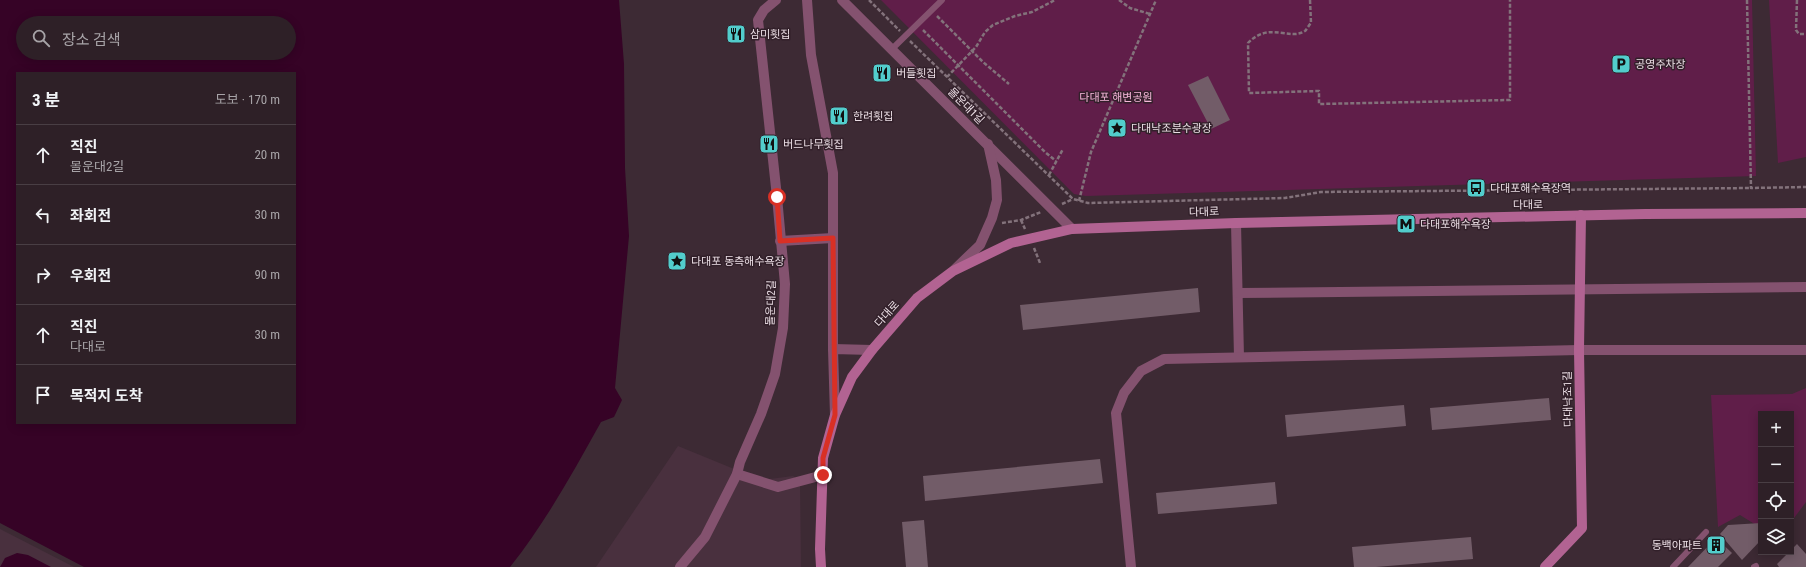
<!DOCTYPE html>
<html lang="ko">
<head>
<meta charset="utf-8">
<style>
	body { margin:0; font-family:"Roboto Condensed","Noto Sans KR",sans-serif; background:#3a2d33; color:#f1f3f6 }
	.controls { position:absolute; right:12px; bottom:12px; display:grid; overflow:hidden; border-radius:0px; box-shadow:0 2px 10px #0003 }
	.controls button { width:36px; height:36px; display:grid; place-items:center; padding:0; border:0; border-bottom:1px solid #493e44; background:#2e2027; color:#f1f3f6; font:20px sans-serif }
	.stop { position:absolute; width:12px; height:12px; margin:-9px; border:3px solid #d93025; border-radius:50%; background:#fff }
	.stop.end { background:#d93025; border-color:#fff; box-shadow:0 1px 4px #0008 }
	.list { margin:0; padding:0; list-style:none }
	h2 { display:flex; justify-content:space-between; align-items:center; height:52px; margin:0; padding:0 16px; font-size:17px }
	h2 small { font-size:13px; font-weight:400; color:#a7a3a7 }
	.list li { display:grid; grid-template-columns:26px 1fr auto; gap:12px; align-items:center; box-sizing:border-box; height:60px; padding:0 16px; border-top:1px solid #493e44 }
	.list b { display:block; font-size:15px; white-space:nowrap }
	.list p { margin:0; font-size:13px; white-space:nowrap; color:#a7a3a7 }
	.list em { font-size:13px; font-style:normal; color:#a7a3a7 }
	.icon { flex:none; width:22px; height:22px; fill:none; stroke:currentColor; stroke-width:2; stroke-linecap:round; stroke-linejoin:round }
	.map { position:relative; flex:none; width:1806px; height:567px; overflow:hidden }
	.search { position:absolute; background:#2e2027; box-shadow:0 2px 10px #0003; left:16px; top:16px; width:280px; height:44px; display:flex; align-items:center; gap:10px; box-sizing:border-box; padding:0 14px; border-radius:22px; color:#a7a3a7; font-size:15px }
	.panel { position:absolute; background:#2e2027; box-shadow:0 2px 10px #0003; left:16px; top:72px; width:280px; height:352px; border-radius:0px }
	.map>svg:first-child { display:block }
	.built { fill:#49303e }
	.green { fill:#601e49 }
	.water { fill:#360326; fill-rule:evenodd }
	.building { fill:#725c68 }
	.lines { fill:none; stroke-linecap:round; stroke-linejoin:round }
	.path { stroke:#83727b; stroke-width:2.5; stroke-dasharray:4 2; stroke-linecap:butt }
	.lane { stroke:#84526f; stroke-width:6 }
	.street { stroke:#84526f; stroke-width:10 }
	.secondary { stroke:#b26392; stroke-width:10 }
	.route { stroke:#d93025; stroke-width:5 }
	.labels { text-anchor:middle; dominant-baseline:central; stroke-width:3; stroke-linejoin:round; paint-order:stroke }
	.poi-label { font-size:11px; fill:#ebdee5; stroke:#32202a; text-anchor:start }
	.park-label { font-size:11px; fill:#f8b8db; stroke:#32202a }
	.street-label { font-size:11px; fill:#ebdee5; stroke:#32202a }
</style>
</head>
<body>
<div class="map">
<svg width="1806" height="567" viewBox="0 0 1806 567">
	<rect width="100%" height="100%" fill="#3d2a34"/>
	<g class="built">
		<polygon points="678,446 761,480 793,476 800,481 801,567 596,567"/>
		<polygon points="0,529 74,567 0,567"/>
	</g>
	<g class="green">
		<polygon points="881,0 1752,0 1756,176 1086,196 1074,194"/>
		<polygon points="1769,0 1806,0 1806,157 1778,163"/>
		<polygon points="1806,388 1806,502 1791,522 1791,414 1761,414 1761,528 1740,515 1718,527 1711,395 1792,394"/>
	</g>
	<g class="water">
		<path d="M 0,0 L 619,0 L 624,64 L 625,168 L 629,236 L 615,388 L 622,400 L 614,417 L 601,422 C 573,472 546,522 510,567 L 84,567 L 0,523 ZM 23,23 L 289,23 L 289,53 L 23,53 ZM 17,73 L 295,73 L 295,423 L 17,423 Z"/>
		<polygon points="17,553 28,555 51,567 0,567 5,558"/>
	</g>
	<g class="building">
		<polygon points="1208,76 1230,120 1211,129 1188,85"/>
		<polygon points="1198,288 1200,312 1023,330 1020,305"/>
		<polygon points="1549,398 1551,420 1432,430 1430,408"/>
		<polygon points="1404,405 1406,426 1287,437 1285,415"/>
		<polygon points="1100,459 1103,483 925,501 923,476"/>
		<polygon points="1275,482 1277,504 1158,514 1156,493"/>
		<polygon points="924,520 928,567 906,567 902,522"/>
		<polygon points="1761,523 1761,540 1742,560 1720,534 1728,525"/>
		<polygon points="1471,537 1473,559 1376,567 1354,567 1352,547"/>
		<polygon points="1716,538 1732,553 1718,567 1688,567"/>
		<polygon points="1797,544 1806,554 1806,567 1779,567 1777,564 1789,552 1791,552 1791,550"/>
	</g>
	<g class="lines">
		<g class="path">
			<polyline points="869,0 900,31"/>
			<polyline points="1119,0 1130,8 1150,14"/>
			<path d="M 1310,0 L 1311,23 C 1309,25 1307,29 1305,31 C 1290,41 1269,21 1248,43 L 1249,93 L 1319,91 L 1319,104 L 1510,100 L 1510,0"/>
			<polyline points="1747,0 1751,188 1806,187"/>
			<polyline points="1797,0 1796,30 1799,34 1806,34"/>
			<polyline points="937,16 983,62 1009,84"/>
			<polyline points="923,30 1045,152 1056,161"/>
			<polyline points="910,41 1073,199 1088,203 1285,198 1321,192 1751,188"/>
			<polyline points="947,77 976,47 985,32 993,25 1015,16 1032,12 1055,0"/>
			<polyline points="1049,175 1063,149"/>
			<polyline points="1079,201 1091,152 1156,0"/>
			<polyline points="1062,204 1073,199"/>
			<polyline points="1021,220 1025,229"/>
			<polyline points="1002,223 1021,220 1041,212"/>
			<polyline points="1034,248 1040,263"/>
		</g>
		<g class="lane">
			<polyline points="892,49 942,0"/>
			<polyline points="1673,567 1706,532"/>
			<polyline points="1754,567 1756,566"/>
		</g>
		<g class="street">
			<polyline points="807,0 811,55 833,173 833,349"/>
			<polyline points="842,0 1072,229"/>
			<polyline points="1236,223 1239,357"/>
			<polyline points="780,241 833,238"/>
			<polyline points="955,269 980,245 992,218 997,200 996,180 988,144"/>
			<polyline points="1238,293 1806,287"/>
			<polyline points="835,415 833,349 872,350"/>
			<polyline points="737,474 778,487 823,475"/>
			<polyline points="680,567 705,537 737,474 740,462 761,414 775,374 783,328 785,284 777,197 758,20 764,10 776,0"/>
			<polyline points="1131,567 1116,413 1124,393 1141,371 1164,359 1579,350 1806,350"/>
		</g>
		<g class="secondary">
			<polyline points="821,567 820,549 823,458 835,415 852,377 872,350 917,298 953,271 1011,243 1072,229 1236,223 1645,214 1806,213"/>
			<polyline points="1545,567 1582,528 1579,350 1581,215"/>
		</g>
	</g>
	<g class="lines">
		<polyline class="route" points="777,197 780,241 833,238 835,415 823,458 823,475"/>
	</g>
	<defs>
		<g id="restaurant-square" transform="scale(1)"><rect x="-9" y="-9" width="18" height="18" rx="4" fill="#52cdcc" stroke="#32202a"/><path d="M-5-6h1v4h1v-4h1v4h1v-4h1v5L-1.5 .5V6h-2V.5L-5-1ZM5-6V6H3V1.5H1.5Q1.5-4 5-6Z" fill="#111"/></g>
		<g id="parking-square" transform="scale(1)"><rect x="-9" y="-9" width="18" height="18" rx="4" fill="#52cdcc" stroke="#32202a"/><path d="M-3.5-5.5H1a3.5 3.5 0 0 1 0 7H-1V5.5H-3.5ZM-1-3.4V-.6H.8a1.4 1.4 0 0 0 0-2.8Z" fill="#111"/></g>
		<g id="sight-square" transform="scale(1)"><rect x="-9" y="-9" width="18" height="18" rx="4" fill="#52cdcc" stroke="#32202a"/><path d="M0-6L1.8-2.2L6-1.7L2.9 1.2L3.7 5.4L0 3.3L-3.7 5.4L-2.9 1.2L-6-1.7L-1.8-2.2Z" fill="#111"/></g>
		<g id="bus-square" transform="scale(1)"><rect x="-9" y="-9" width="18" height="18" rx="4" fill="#52cdcc" stroke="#32202a"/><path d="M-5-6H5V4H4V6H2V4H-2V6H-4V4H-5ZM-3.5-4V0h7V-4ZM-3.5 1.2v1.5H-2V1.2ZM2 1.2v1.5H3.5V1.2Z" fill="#111"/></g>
		<g id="metro-square" transform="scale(1)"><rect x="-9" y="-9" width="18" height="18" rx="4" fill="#52cdcc" stroke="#32202a"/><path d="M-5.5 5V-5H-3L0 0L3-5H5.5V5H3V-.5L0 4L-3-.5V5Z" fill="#111"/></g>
		<g id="building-square" transform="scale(1)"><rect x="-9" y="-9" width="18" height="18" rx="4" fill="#52cdcc" stroke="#32202a"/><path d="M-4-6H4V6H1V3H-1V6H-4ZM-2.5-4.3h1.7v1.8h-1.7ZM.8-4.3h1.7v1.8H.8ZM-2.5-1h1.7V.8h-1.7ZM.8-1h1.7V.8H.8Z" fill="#111"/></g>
	</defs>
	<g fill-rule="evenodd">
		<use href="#restaurant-square" x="736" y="34"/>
		<use href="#parking-square" x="1621" y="64"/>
		<use href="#restaurant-square" x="882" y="73"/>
		<use href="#restaurant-square" x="839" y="116"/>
		<use href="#sight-square" x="1117" y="128"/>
		<use href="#restaurant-square" x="769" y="144"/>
		<use href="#bus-square" x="1476" y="188"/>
		<use href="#metro-square" x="1406" y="224"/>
		<use href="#sight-square" x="677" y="261"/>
		<use href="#building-square" x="1716" y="545"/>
	</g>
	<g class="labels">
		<g class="poi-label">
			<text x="750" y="34">삼미횟집</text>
			<text x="1635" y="64">공영주차장</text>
			<text x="896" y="73">버들횟집</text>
			<text x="853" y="116">한려횟집</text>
			<text x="1131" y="128">다대낙조분수광장</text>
			<text x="783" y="144">버드나무횟집</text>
			<text x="1490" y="188">다대포해수욕장역</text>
			<text x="1420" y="224">다대포해수욕장</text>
			<text x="691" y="261">다대포 동측해수욕장</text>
			<text x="1702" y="545" text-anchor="end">동백아파트</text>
		</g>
		<g class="park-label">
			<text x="1116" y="97">다대포 해변공원</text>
		</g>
		<g class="street-label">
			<text transform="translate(966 106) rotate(45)">몰운대1길</text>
			<text transform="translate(1528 205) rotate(-1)">다대로</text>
			<text transform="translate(1204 212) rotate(-2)">다대로</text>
			<text transform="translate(771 303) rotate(-88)">몰운대2길</text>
			<text transform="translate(887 314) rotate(-48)">다대로</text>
			<text transform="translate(1568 399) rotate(-91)">다대낙조1길</text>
		</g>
	</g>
</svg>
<div class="controls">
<button>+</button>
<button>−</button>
<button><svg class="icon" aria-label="locate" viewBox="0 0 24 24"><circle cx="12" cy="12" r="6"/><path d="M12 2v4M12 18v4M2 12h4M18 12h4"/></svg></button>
<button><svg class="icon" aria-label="layers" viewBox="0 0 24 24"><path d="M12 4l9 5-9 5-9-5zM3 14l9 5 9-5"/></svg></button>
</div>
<div class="stop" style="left:777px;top:197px"></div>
<div class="stop end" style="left:823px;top:475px"></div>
<div class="search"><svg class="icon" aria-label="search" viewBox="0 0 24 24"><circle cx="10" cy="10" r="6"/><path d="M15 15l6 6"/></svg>장소 검색</div>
<section class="panel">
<h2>3 분<small>도보 · 170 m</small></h2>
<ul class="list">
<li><svg class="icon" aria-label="ahead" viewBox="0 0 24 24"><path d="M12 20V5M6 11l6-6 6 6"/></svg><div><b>직진</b><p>몰운대2길</p></div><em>20 m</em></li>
<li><svg class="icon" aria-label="left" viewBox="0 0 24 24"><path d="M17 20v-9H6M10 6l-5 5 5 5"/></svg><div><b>좌회전</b></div><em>30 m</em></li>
<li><svg class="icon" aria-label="right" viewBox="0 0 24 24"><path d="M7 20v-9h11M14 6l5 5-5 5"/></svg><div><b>우회전</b></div><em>90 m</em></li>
<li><svg class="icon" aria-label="ahead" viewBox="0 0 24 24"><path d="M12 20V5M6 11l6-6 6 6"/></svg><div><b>직진</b><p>다대로</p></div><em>30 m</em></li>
<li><svg class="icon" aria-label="arrive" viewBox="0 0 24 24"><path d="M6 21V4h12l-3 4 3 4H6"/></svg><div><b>목적지 도착</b></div></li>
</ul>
</section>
</div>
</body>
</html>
